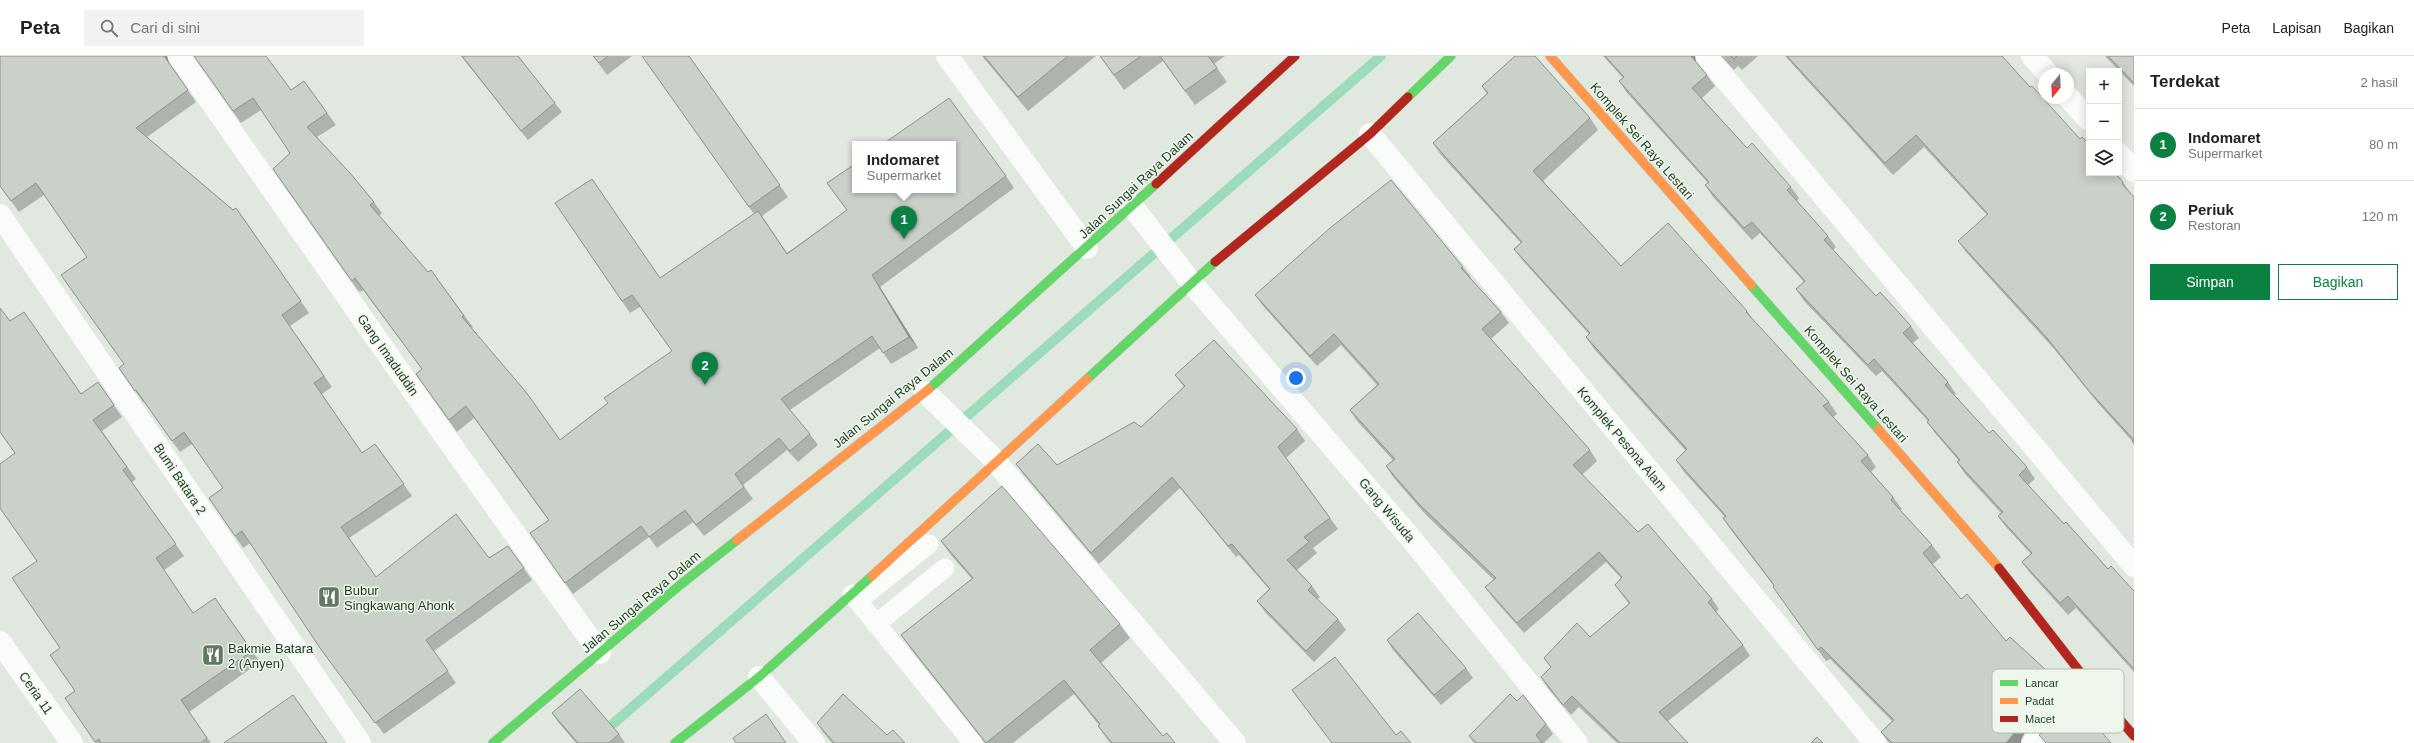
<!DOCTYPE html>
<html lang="id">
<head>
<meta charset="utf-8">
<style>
	body { margin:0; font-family:Arial,sans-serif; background:#f2f2f2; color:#222 }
	.controls { position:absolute; right:12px; top:12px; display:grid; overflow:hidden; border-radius:0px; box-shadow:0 2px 10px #0003 }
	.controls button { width:36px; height:36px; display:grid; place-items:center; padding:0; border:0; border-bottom:1px solid #e0e0e0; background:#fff; color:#222; font:20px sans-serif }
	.compass { position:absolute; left:2038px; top:12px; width:36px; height:36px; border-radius:50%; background:#fff; box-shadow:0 2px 10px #0003; rotate:198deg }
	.you { position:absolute; left:1296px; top:322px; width:14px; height:14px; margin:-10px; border:3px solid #fff; border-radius:50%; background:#1a73e8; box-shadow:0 0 0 6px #1a73e833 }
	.badge { display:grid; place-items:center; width:26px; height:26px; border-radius:50%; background:#0b8043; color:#fff; font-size:13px; font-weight:700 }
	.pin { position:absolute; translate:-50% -33px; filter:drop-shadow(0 1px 2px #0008) }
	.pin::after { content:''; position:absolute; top:21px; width:14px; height:12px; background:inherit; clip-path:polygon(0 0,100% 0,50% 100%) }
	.popup { position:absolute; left:852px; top:85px; width:104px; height:52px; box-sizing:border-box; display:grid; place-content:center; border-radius:0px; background:#fff; filter:drop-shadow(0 1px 3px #0005); font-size:13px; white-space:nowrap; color:#767676 }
	.popup b { font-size:15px; color:#222 }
	.popup::after { content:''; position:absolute; left:50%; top:100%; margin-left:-8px; border:8px solid transparent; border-top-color:#fff }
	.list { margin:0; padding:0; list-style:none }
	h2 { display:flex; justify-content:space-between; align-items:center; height:52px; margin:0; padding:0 16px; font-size:17px }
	h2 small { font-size:13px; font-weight:400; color:#767676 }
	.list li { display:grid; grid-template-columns:26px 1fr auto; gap:12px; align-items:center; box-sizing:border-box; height:72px; padding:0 16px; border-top:1px solid #e0e0e0 }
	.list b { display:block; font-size:15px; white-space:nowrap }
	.list p { margin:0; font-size:13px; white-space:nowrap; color:#767676 }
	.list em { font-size:13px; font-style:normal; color:#767676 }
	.actions { display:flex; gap:8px; padding:12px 16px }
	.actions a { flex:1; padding:9px 0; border:1px solid #0b8043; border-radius:0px; text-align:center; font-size:14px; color:#0b8043 }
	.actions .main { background:#0b8043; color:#fff }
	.icon { flex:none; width:22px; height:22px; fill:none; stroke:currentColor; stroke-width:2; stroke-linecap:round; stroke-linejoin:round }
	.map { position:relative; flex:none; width:2134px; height:687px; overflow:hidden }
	header { display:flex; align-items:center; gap:24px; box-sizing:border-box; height:56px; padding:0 20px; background:#fff; border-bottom:1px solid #e0e0e0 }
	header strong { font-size:19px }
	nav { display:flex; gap:22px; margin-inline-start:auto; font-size:14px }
	.search { width:280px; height:36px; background:#f2f2f2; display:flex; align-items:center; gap:10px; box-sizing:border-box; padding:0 14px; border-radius:0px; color:#767676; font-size:15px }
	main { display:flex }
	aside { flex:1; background:#fff }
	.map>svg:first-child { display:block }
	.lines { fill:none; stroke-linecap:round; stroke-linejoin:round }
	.stream { stroke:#9cdbbc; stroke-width:10 }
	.fast-casing { stroke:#bcc8bc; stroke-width:10 }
	.slow-casing { stroke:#bcc8bc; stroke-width:10 }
	.jam-casing { stroke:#bcc8bc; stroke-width:10 }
	.lane { stroke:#fafcfa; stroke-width:19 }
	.street { stroke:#fafcfa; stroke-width:22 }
	.fast { stroke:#63d668; stroke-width:9 }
	.slow { stroke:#ff974d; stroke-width:9 }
	.jam { stroke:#b3261e; stroke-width:9 }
	.wall { fill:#adb4ad }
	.shaded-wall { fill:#8d928d }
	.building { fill:#c9d1c9; stroke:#8d928d }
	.labels { text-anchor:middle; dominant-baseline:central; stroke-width:3; stroke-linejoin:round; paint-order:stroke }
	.street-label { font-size:13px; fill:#1d3c20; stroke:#eff7ed }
	.poi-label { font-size:13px; fill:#1d3c20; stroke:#eff7ed; text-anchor:start }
	.key { fill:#eff7ed; stroke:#b0bfb0; stroke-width:1 }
	.key-label { font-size:11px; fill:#1d3c20 }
</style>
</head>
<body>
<header>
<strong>Peta</strong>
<div class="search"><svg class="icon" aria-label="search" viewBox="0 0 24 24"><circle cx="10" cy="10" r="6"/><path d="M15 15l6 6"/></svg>Cari di sini</div>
<nav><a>Peta</a><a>Lapisan</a><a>Bagikan</a></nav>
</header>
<main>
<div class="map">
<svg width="2134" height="687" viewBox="0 0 2134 687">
	<rect width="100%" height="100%" fill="#e1e8e0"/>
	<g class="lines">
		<polyline class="stream" points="591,687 1381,0"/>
		<g class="fast-casing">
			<g id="fast">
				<polyline points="1408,41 1451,0"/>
				<polyline points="1751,229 1878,373"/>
				<polyline points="1087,323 1215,206"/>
				<polyline points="929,333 1156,128"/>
				<polyline points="493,687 680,529 737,484"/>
				<polyline points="675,687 759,621 872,520"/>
			</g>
		</g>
		<g class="slow-casing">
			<g id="slow">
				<polyline points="1550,0 1751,229"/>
				<polyline points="1878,373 1999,512"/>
				<polyline points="737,484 929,333"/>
				<polyline points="872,520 1087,323"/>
			</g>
		</g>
		<g class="jam-casing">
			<g id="jam">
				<polyline points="1156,128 1295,0"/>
				<polyline points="1215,206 1370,78 1408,41"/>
				<polyline points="1999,512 2091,630 2134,680"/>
			</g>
		</g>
		<g class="lane">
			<polyline points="852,538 973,687"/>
			<polyline points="865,539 929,488"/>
			<polyline points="876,568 945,512"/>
		</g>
		<g class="street">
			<polyline points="179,0 437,369 600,597"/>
			<polyline points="947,0 1087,192"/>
			<polyline points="1706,0 2134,510"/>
			<polyline points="2032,0 2048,18"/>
			<polyline points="2068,41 2089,64"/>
			<polyline points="1370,78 1875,687"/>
			<polyline points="2119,98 2134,115"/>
			<polyline points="1132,150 1191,226 1409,480 1577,687"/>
			<polyline points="0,159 360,687"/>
			<polyline points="925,336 990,399 1235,687"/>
			<polyline points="0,586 72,687"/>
			<polyline points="759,621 814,687"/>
			<polyline points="2033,687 2091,630"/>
		</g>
		<use href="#fast" class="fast"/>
		<use href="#slow" class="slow"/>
		<use href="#jam" class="jam"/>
	</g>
	<g class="wall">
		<polygon points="194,0 291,34 304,25 336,69 317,81 374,146 382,157 379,160 428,216 431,214 473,271 472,272 560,384 608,347 672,295 640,251 630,257 555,147 660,222 754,158 642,0 689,0 788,141 762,160 787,197 847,154 827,127 1006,120 1014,132 880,231 918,292 891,308 880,292 790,354 810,378 818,389 798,406 787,394 743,429 753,443 704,480 693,466 657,492 649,481 573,538 530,477 549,465 474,362 457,376 416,318 422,313 363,234 360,236 357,233 273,113 290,97 261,54 241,67"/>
		<polygon points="461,0 518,0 555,47 562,56 528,84"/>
		<polygon points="593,0 632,0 607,19"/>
		<polygon points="982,0 1096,0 1028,55"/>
		<polygon points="1100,0 1225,0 1214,8 1227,26 1195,49 1163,5 1124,34"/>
		<polygon points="1603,0 1695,0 1696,5 1707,19 1715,30 1702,42 1747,92 1791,131 1799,142 1797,145 1828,180 1836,191 1833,194 1876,240 1911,270 1919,282 1913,287 1948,326 1956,338 1954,339 1989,377 2027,411 2035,423 2028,429 2064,468 2108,513 2134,535 2134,616 2076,552 2068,559 2030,517 2022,506 2031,498 2006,471 1998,460 2001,457 1965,418 1957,406 1959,405 1935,377 1927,366 1928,365 1882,315 1876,320 1804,245 1796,233 1804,226 1760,177 1752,184 1713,141 1705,129 1708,127 1627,37 1619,25 1623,22"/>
		<polygon points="1721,0 1758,0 1742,14 1738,10 1734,14"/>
		<polygon points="1785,0 2002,0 2030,31 2080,83 2123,126 2131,138 2134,141 2134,388 2132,385 2097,346 2055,294 1966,196 1958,185 1987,159 1924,91 1893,119"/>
		<polygon points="2105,0 2134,0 2134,30"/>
		<polygon points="167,1 169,7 196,46 147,81 233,154 236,152 309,257 290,270 332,331 322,338 362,397 375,388 412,440 349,482 376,521 489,502 508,490 532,524 434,595 456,627 384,678 320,592 250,487 243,492 209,442 223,432 192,388 180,396 144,346 143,346 119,312 124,308 87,201 44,139 19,156 0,130"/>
		<polygon points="1482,30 1590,62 1598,74 1543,125 1621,210 1747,255 1755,266 1829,346 1837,358 1833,361 1868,399 1876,411 1871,416 1893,441 1902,453 1900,454 1932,489 1941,501 1933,508 1961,543 2006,585 2058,625 2066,637 2024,678 2021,684 2021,687 1889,687 1881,676 1892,665 1830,603 1826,605 1773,531 1774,530 1731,474 1723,462 1725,461 1684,416 1676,404 1686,395 1594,293 1586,281 1589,278 1523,205 1514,193 1521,187 1441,99 1433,87 1487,38"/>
		<polygon points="1463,211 1471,221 1470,222 1501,256 1509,267 1491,283 1590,394 1597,405 1582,419 1638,476 1712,543 1719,553 1716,556 1743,589 1750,600 1668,665 1688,687 1617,687 1579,651 1571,659 1548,632 1541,621 1551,612 1544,602 1590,581 1629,548 1615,529 1621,522 1606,506 1524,577 1493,542 1485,531 1494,524 1426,459 1393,421 1386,410 1393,404 1357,365 1350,354 1377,329 1341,289 1317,310 1263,250 1255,239"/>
		<polygon points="10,265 81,338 98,326 122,361 102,375 136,423 132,426 184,500 164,514 193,557 215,542 260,606 189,656 211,687 96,687 65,642 75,635 60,592 37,505 15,397"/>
		<polygon points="1175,319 1297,373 1305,385 1286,402 1338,473 1313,492 1317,497 1297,514 1312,530 1320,541 1317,543 1338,563 1346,574 1314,606 1265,556 1257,545 1269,533 1239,499 1236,501 1180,432 1099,508 1024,419 1016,408 1057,409 1141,371 1184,331"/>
		<polygon points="941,485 1120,568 1130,582 1101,607 1163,680 1175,687 1110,687 1098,670 1099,669 1074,638 1013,687 985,687 911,593 901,579 972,523 951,499"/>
		<polygon points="1387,584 1466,612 1473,622 1441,649 1393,594"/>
		<polygon points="1292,634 1396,679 1411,687 1332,687"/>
		<polygon points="1517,645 1546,668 1553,678 1544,687 1474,687 1469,680"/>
		<polygon points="552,657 619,678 625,687 576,687 558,666"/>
		<polygon points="817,667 887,679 905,687 832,687 823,676"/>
	</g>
	<g class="shaded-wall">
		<polygon points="164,0 167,0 169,7 196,46"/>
		<polygon points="1691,0 1695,0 1696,8"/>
		<polygon points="872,219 880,231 918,292 909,281"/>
		<polygon points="2016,666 2024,678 2021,684 2021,687 2006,687 2013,672"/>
	</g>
	<g class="building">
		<polygon points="0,0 164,0 188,34 136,72 233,154 236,152 301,245 282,259 324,320 314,327 362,397 375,388 404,428 341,471 376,521 456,458 489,502 508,490 524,512 426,584 448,615 375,667 320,592 242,475 235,480 209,442 223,432 184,376 172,385 136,334 135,335 119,312 124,308 61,219 87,201 36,127 11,145 0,130"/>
		<polygon points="194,0 266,0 291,34 304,25 327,57 307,71 350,117 374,146 370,149 428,216 431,214 464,260 462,261 526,336 560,384 608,347 604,342 672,295 632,239 622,245 555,147 592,123 660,222 758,155 787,198 847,154 827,127 855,108 855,134 953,134 953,88 883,88 949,42 1006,120 872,219 909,281 883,297 872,280 781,343 810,378 790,395 779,382 735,418 744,431 696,469 685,454 649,481 641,470 565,527 530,477 549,464 466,350 449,364 416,318 422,313 355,222 352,225 349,221 273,113 290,97 253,42 233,55"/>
		<polygon points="462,0 518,0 555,47 521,75"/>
		<polygon points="593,0 608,0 599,7"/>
		<polygon points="642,0 689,0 780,129 749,151"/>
		<polygon points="984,0 1068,0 1018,41"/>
		<polygon points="1100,0 1141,0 1114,19"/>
		<polygon points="1160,0 1208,0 1217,12 1185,35"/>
		<polygon points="1515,0 1535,0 1590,62 1533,115 1621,210 1668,167 1747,255 1746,256 1829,346 1823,350 1868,399 1861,405 1893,441 1891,444 1932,489 1923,497 1961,543 1967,538 2006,585 2010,581 2058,625 2016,666 2013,672 2013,679 2006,687 1892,687 1881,676 1894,664 1821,591 1818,594 1773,531 1774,529 1723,462 1726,460 1676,404 1687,393 1586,281 1590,277 1514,193 1522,186 1433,87 1488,37 1482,30"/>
		<polygon points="1605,0 1691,0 1707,19 1692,32 1747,92 1752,87 1791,131 1787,134 1828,180 1824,184 1876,240 1880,236 1911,270 1903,277 1948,326 1945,329 1989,377 1993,374 2027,411 2019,419 2064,468 2066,466 2108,513 2111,510 2134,535 2134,613 2068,540 2060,547 2022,506 2032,497 1998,460 2003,456 1957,406 1960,404 1927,366 1929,364 1874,303 1868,309 1796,233 1805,225 1752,166 1744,172 1705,129 1709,126 1619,25 1624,21"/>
		<polygon points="1731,0 1737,0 1734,3"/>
		<polygon points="1787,0 2002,0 2030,31 2032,30 2080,83 2082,81 2089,88 2089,117 2115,117 2123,126 2122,128 2134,141 2134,388 2132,385 2134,384 2089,335 2047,282 1958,185 1988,158 1916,79 1885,107"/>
		<polygon points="2108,0 2134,0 2134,27"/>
		<polygon points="1391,124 1463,211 1461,212 1501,256 1482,273 1590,394 1573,409 1638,476 1648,468 1712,543 1708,546 1743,589 1659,656 1688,687 1620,687 1572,640 1563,649 1541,621 1551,611 1544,602 1577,567 1590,581 1630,547 1615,529 1622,521 1599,496 1517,567 1485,531 1496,522 1419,448 1386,410 1395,403 1350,354 1379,328 1334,278 1310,300 1255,239 1330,172"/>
		<polygon points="0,252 10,265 24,256 81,338 98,326 114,349 93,364 127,411 123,414 176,488 156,502 193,557 215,542 252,595 181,644 207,682 201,687 101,687 99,683 95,686 65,642 75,635 50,599 60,592 12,522 37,505 0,452 0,408 15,397 0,376"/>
		<polygon points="1214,284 1297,373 1278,391 1330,462 1304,481 1309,486 1287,504 1312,530 1308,534 1338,563 1306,595 1257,545 1270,533 1232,488 1228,490 1172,421 1091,497 1016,408 1038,388 1057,409 1134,366 1141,371 1185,330 1175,319"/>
		<polygon points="1002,430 1120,568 1090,594 1163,680 1167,677 1175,687 1112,687 1098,670 1100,668 1064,624 986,687 901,579 973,522 941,485"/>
		<polygon points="1418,557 1466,612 1434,639 1387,584"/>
		<polygon points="1335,601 1396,679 1401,675 1411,687 1332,687 1292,634"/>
		<polygon points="580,633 619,678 609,687 578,687 552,657"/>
		<polygon points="843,638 887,679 893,674 905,687 834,687 817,667"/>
		<polygon points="1510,638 1517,645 1523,639 1546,668 1536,679 1542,687 1477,687 1469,680"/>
		<polygon points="293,639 327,687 224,687"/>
		<polygon points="2074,644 2111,687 2046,687 2039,679"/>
		<polygon points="766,658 786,687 736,687 733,682"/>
		<polygon points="1817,681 1823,687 1811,687"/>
	</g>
	<defs>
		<g id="restaurant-square" transform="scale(1.15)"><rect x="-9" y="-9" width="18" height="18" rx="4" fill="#627863" stroke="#eff7ed"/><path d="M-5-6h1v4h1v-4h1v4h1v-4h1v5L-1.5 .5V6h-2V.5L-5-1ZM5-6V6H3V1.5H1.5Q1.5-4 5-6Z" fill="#fff"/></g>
	</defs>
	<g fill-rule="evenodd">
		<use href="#restaurant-square" x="329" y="541"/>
		<use href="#restaurant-square" x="213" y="599"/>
	</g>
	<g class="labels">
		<g class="street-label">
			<text transform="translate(1642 85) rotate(49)">Komplek Sei Raya Lestari</text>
			<text transform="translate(1136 129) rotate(-43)">Jalan Sungai Raya Dalam</text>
			<text transform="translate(388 299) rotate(55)">Gang Imaduddin</text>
			<text transform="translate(1856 328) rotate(49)">Komplek Sei Raya Lestari</text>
			<text transform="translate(893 342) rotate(-39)">Jalan Sungai Raya Dalam</text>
			<text transform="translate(1622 383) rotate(50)">Komplek Pesona Alam</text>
			<text transform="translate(180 423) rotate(56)">Bumi Batara 2</text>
			<text transform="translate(1387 454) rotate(50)">Gang Wisuda</text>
			<text transform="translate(641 546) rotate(-40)">Jalan Sungai Raya Dalam</text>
			<text transform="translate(36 637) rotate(55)">Ceria 11</text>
		</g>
		<g class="poi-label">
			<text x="344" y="534">Bubur<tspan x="344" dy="15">Singkawang Ahonk</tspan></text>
			<text x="228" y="592">Bakmie Batara<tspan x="228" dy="15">2 (Anyen)</tspan></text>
		</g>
	</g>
	<rect x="1992" y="613" width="132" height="64" rx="6" class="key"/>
	<rect x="2000" y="624" width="18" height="6" fill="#63d668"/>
	<rect x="2000" y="642" width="18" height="6" fill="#ff974d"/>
	<rect x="2000" y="660" width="18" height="6" fill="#b3261e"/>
	<g class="key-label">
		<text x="2025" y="631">Lancar</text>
		<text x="2025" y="649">Padat</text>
		<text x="2025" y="667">Macet</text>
	</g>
</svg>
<div class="controls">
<button>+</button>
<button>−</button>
<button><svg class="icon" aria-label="layers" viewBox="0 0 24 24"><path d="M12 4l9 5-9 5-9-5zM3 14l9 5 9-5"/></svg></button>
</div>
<svg class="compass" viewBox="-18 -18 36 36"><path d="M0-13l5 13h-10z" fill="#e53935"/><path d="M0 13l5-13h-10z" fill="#767676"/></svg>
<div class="you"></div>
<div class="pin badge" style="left:904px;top:183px">1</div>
<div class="popup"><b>Indomaret</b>Supermarket</div>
<div class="pin badge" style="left:705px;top:329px">2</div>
</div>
<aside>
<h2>Terdekat<small>2 hasil</small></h2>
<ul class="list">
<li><span class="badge">1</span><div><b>Indomaret</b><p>Supermarket</p></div><em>80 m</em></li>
<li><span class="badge">2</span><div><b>Periuk</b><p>Restoran</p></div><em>120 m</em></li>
</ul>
<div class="actions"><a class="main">Simpan</a><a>Bagikan</a></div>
</aside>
</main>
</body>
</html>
